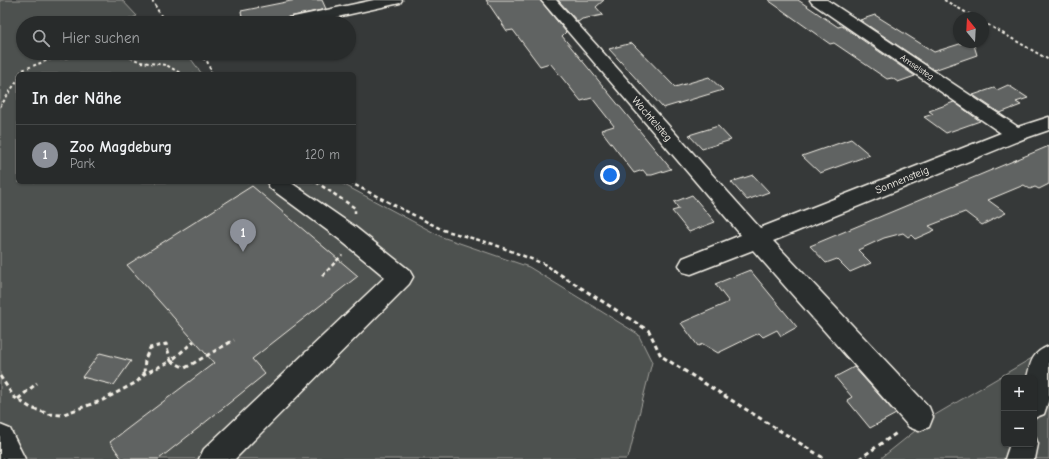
<!DOCTYPE html>
<html lang="de">
<head>
<meta charset="utf-8">
<style>
	body { margin:0; font-family:"Comic Neue",sans-serif; background:#303333; color:#f1f3f6 }
	.controls { position:absolute; right:12px; bottom:12px; display:grid; overflow:hidden; border-radius:6px; box-shadow:0 1px 3px #0004 }
	.controls button { width:36px; height:36px; display:grid; place-items:center; padding:0; border:0; border-bottom:1px solid #444747; background:#282b2b; color:#f1f3f6; font:20px sans-serif }
	.compass { position:absolute; left:953px; top:12px; width:36px; height:36px; border-radius:50%; background:#282b2b; box-shadow:0 1px 3px #0004; rotate:342deg }
	.you { position:absolute; left:610px; top:175px; width:14px; height:14px; margin:-10px; border:3px solid #fff; border-radius:50%; background:#1a73e8; box-shadow:0 0 0 6px #1a73e833 }
	.badge { display:grid; place-items:center; width:26px; height:26px; border-radius:50%; background:#8c9099; color:#fff; font-size:13px; font-weight:700 }
	.pin { position:absolute; translate:-50% -33px; filter:drop-shadow(0 1px 2px #0008) }
	.pin::after { content:''; position:absolute; top:21px; width:14px; height:12px; background:inherit; clip-path:polygon(0 0,100% 0,50% 100%) }
	.list { margin:0; padding:0; list-style:none }
	h2 { display:flex; justify-content:space-between; align-items:center; height:52px; margin:0; padding:0 16px; font-size:17px }
	h2 small { font-size:13px; font-weight:400; color:#a5a7a9 }
	.list li { display:grid; grid-template-columns:26px 1fr auto; gap:12px; align-items:center; box-sizing:border-box; height:60px; padding:0 16px; border-top:1px solid #444747 }
	.list b { display:block; font-size:15px; white-space:nowrap }
	.list p { margin:0; font-size:13px; white-space:nowrap; color:#a5a7a9 }
	.list em { font-size:13px; font-style:normal; color:#a5a7a9 }
	.icon { flex:none; width:22px; height:22px; fill:none; stroke:currentColor; stroke-width:2; stroke-linecap:round; stroke-linejoin:round }
	.map { position:relative; flex:none; width:1049px; height:459px; overflow:hidden }
	.search { position:absolute; background:#282b2b; box-shadow:0 1px 3px #0004; left:16px; top:16px; width:340px; height:44px; display:flex; align-items:center; gap:10px; box-sizing:border-box; padding:0 14px; border-radius:22px; color:#a5a7a9; font-size:15px }
	.panel { position:absolute; background:#282b2b; box-shadow:0 1px 3px #0004; left:16px; top:72px; width:340px; height:112px; border-radius:6px }
	.map>svg:first-child { display:block }
	.green { fill:#4e514f; stroke:#a1a19c; fill-rule:evenodd }
	.building { fill:#616362; stroke:#f4f1e8 }
	.lines { fill:none; stroke-linecap:round; stroke-linejoin:round }
	.minor-casing { stroke:#f4f1e8; stroke-width:3 }
	.path-far2 { stroke:#f4f1e8; stroke-width:2; stroke-dasharray:3 2.5; stroke-linecap:butt }
	.path-far1 { stroke:#f4f1e8; stroke-width:2.5; stroke-dasharray:4 3; stroke-linecap:butt }
	.path { stroke:#f4f1e8; stroke-width:3; stroke-dasharray:4.5 3.5; stroke-linecap:butt }
	.minor { fill:#2a2d2e; fill-rule:evenodd }
	.labels { text-anchor:middle; dominant-baseline:central; stroke-width:4; stroke-linejoin:round; paint-order:stroke }
	.far-street-label { font-size:9px; fill:#f4f1e8; stroke:#2a2d2e }
	.street-label { font-size:11px; fill:#f4f1e8; stroke:#2a2d2e }
</style>
</head>
<body>
<div class="map">
<svg width="1049" height="459" viewBox="0 0 1049 459">
	<rect width="100%" height="100%" fill="#363939"/>
	<filter id="ink" filterUnits="userSpaceOnUse"><feTurbulence type="fractalNoise" baseFrequency=".025" numOctaves="2"/><feDisplacementMap in="SourceGraphic" scale="8" xChannelSelector="R" yChannelSelector="G"/><feConvolveMatrix kernelMatrix="1 2 1 2 8 2 1 2 1" color-interpolation-filters="sRGB"/></filter>
	<g filter="url(#ink)">
		<g class="green">
			<polygon points="0,0 122,0 137,16 120,23 23,23 23,53 181,53 191,59 202,74 18,74 18,182 339,182 442,237 529,267 638,334 652,362 629,455 626,459 0,459"/>
			<path d="M 1049,348 L 1049,459 L 880,459 L 935,415 ZM 1004,378 L 1034,378 L 1034,444 L 1004,444 Z"/>
		</g>
		<g class="building">
			<polygon points="296,0 322,0 326,9 289,17 283,19 280,23 243,23 241,11"/>
			<polygon points="486,0 540,0 566,32 562,36 671,169 652,175 647,175 643,170 634,173 601,130 614,126 592,98 581,101 550,63 540,66 513,30 507,31"/>
			<polygon points="558,0 604,0 596,7 603,15 582,19 578,22"/>
			<polygon points="768,0 798,0 838,27 842,26 915,76 898,82 892,78 887,79 834,43 830,44"/>
			<polygon points="875,15 934,52 966,42 973,42 977,55 934,70 860,20"/>
			<polygon points="632,43 675,87 709,77 723,90 663,108 609,49"/>
			<polygon points="1008,85 1028,98 1016,102 1021,105 1000,113 973,95 994,88 997,90"/>
			<polygon points="954,102 980,121 946,133 924,117 933,114 929,111"/>
			<polygon points="718,126 731,140 702,149 689,135"/>
			<polygon points="851,139 870,155 820,173 802,156"/>
			<polygon points="1049,146 1049,184 1039,189 1035,187 1030,189 1024,185 988,200 1006,213 982,225 965,212 929,226 935,230 915,239 911,235 908,237 903,233 884,238 858,250 871,263 850,272 837,259 826,263 810,246"/>
			<polygon points="753,175 769,192 747,200 731,182"/>
			<polygon points="252,186 358,276 252,359 265,374 197,429 159,459 122,459 110,442 214,363 127,265"/>
			<polygon points="692,195 715,222 689,232 672,211 679,209 674,202"/>
			<polygon points="750,270 797,327 781,336 777,330 763,337 759,333 718,353 703,344 698,346 681,323 729,302 715,284"/>
			<polygon points="100,353 131,361 114,385 82,377"/>
			<polygon points="854,367 896,414 870,428 847,400 852,397 835,377"/>
		</g>
		<g class="lines">
			<g class="minor-casing">
				<g id="minor">
					<polygon points="374,0 402,0 400,3 310,23 281,23 284,20 289,18"/>
					<polygon points="541,0 556,0 760,228 1001,133 812,3 810,0 827,0 1018,127 1049,117 1049,130 1023,139 773,241 929,407 933,417 929,427 919,431 909,427 753,250 691,274 683,272 679,265 683,258 741,235"/>
					<polygon points="267,182 290,182 355,227 409,270 413,277 409,284 235,459 199,459 204,449 385,277 339,239 270,188"/>
					<path d="M 1049,346 L 1049,399 L 1044,414 L 1034,418 L 1034,378 L 1027,378 C 1031,361 1032,353 1049,346 Z"/>
					<polygon points="0,425 10,429 25,459 0,459"/>
					<polygon points="1034,434 1038,444 1035,459 1005,459 1010,444 1034,444"/>
				</g>
			</g>
			<g class="path-far2">
				<polyline points="152,0 165,23"/>
				<polyline points="944,0 976,18"/>
				<polyline points="983,22 1049,60"/>
				<polyline points="195,53 198,55 201,53"/>
				<polyline points="198,55 207,61 212,74"/>
				<polyline points="20,74 22,70 51,59 113,53 127,56 141,62 166,65 182,74"/>
				<polyline points="0,107 18,79"/>
			</g>
			<g class="path-far1">
				<polyline points="316,182 355,208 355,213"/>
				<polyline points="349,182 443,230 493,244 544,264 555,271"/>
				<polyline points="327,271 342,255"/>
			</g>
			<g class="path">
				<polyline points="553,270 649,331 661,356 825,459"/>
				<polyline points="322,276 328,270"/>
				<polyline points="144,373 145,359 150,348 166,344 171,361 194,341"/>
				<polyline points="0,376 14,397 31,408 49,414 61,415 103,400 137,382 144,374 171,361 185,368 234,340"/>
				<polyline points="18,399 37,383"/>
				<polyline points="859,459 898,432"/>
			</g>
			<use href="#minor" class="minor"/>
		</g>
	</g>
	<g class="labels">
		<g class="far-street-label">
			<text transform="translate(917 67) rotate(34)">Amselsteg</text>
		</g>
		<g class="street-label">
			<text transform="translate(652 119) rotate(49)">Wachtelsteg</text>
			<text transform="translate(902 180) rotate(-22)">Sonnensteig</text>
		</g>
	</g>
</svg>
<div class="controls">
<button>+</button>
<button>−</button>
</div>
<svg class="compass" viewBox="-18 -18 36 36"><path d="M0-13l5 13h-10z" fill="#e53935"/><path d="M0 13l5-13h-10z" fill="#a5a7a9"/></svg>
<div class="you"></div>
<div class="pin badge" style="left:243px;top:252px">1</div>
<div class="search"><svg class="icon" aria-label="search" viewBox="0 0 24 24"><circle cx="10" cy="10" r="6"/><path d="M15 15l6 6"/></svg>Hier suchen</div>
<section class="panel">
<h2>In der Nähe<small></small></h2>
<ul class="list">
<li><span class="badge">1</span><div><b>Zoo Magdeburg</b><p>Park</p></div><em>120 m</em></li>
</ul>
</section>
</div>
</body>
</html>
